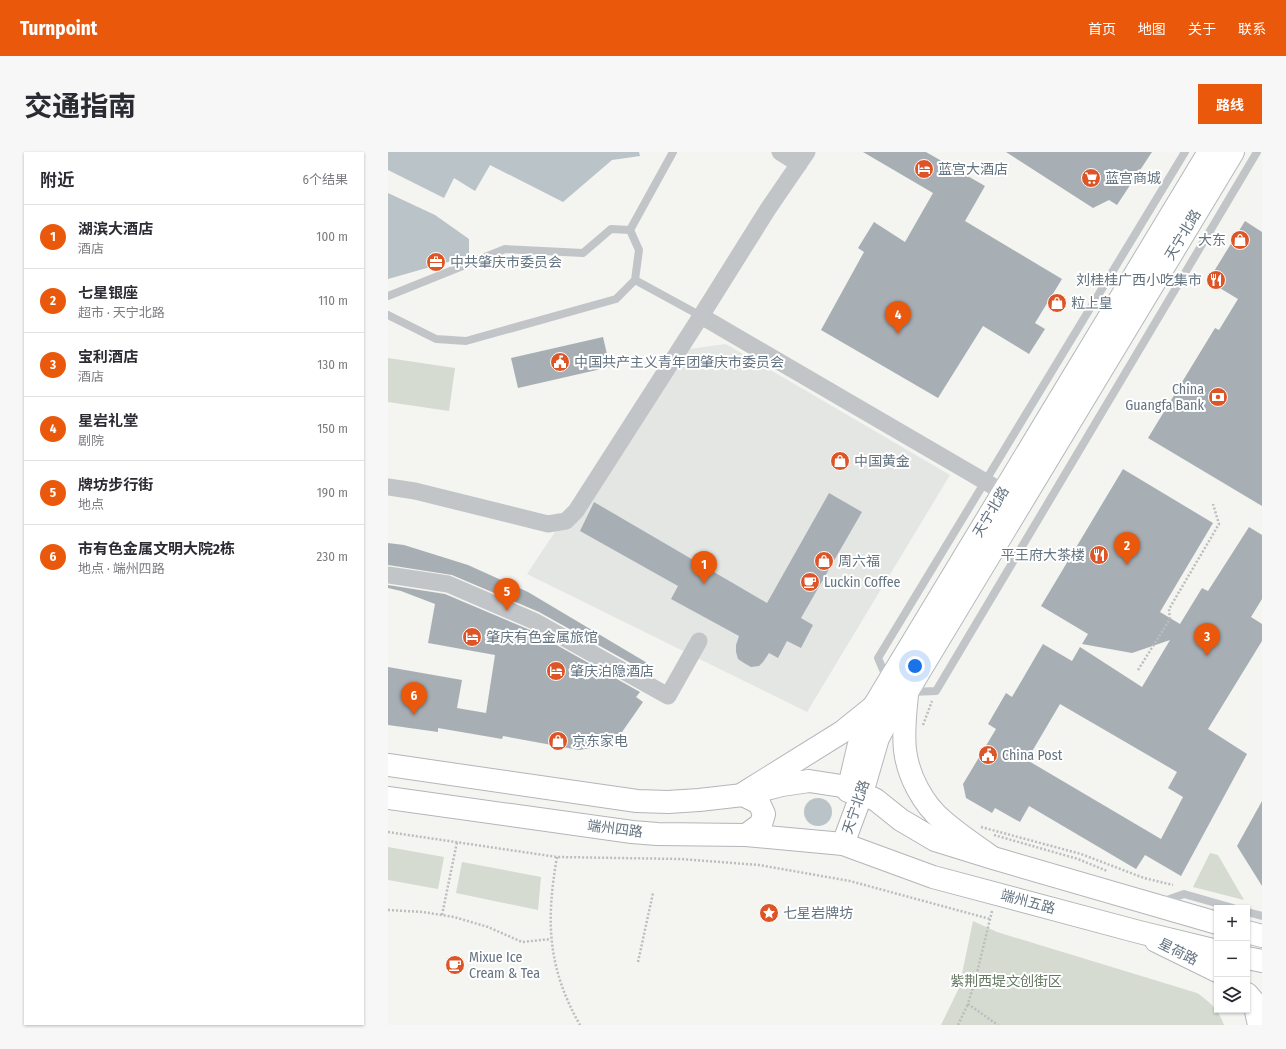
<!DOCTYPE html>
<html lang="zh">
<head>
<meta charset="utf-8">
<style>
	body { margin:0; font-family:"Fira Sans Condensed","Noto Sans SC",sans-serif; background:#f7f7f7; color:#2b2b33 }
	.controls { position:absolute; right:12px; bottom:12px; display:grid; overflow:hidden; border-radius:0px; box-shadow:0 1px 3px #0004 }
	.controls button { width:36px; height:36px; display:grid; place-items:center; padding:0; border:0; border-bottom:1px solid #e1e1e2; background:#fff; color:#2b2b33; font:20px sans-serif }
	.you { position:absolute; left:527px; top:514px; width:14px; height:14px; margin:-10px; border:3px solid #fff; border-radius:50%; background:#1a73e8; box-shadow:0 0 0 6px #1a73e833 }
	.badge { display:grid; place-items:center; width:26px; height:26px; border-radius:50%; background:#ea580c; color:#fff; font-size:13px; font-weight:700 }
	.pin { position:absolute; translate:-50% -33px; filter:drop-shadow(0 1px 2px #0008) }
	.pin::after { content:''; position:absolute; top:21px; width:14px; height:12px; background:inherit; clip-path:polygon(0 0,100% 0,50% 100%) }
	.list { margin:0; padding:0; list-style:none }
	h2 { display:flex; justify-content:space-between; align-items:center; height:52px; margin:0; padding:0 16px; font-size:17px }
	h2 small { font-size:13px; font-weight:400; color:#7c7c81 }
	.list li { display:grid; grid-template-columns:26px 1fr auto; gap:12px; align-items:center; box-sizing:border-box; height:64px; padding:0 16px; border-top:1px solid #e1e1e2 }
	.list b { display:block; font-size:15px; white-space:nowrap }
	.list p { margin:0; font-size:13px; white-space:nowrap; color:#7c7c81 }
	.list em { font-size:13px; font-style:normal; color:#7c7c81 }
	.icon { flex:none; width:22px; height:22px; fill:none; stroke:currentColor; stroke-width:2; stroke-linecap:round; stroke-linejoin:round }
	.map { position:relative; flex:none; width:874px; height:873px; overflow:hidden; border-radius:0px }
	header { display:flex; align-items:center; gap:24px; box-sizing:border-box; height:56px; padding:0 20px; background:#ea580c; color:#fff }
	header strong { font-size:19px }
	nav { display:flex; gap:22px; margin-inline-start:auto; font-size:14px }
	.intro { display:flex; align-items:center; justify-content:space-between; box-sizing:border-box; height:96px; padding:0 24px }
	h1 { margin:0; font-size:28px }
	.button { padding:10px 18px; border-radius:0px; background:#ea580c; color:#fff; font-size:14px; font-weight:700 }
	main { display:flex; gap:24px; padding:0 24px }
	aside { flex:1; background:#fff; border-radius:0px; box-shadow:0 1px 3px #0004 }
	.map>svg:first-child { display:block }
	.built { fill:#e4e6e4 }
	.green { fill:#d5dbd1 }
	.water { fill:#b9c3c8 }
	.building { fill:#a8afb4; fill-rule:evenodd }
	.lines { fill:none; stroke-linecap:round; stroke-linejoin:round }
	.secondary-casing { stroke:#b4b8bc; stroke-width:24 }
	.primary-casing { stroke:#b2b6ba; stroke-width:24 }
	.path { stroke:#bbbdbf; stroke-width:2.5; stroke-dasharray:2 2; stroke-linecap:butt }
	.lane { stroke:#c2c5c8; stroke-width:8 }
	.street { stroke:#c2c5c8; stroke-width:17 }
	.secondary { stroke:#fff; stroke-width:22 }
	.primary { stroke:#fff; stroke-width:22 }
	.labels { text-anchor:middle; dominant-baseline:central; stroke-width:4; stroke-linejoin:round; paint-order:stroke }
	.poi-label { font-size:14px; fill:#647380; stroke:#fff; text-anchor:start }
	.street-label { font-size:14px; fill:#647380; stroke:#fff }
	.park-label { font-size:14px; fill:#667862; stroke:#fff }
</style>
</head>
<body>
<header>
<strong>Turnpoint</strong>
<nav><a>首页</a><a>地图</a><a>关于</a><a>联系</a></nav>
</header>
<div class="intro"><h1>交通指南</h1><a class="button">路线</a></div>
<main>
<aside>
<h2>附近<small>6个结果</small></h2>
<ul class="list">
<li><span class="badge">1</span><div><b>湖滨大酒店</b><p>酒店</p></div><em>100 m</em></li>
<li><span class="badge">2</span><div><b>七星银座</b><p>超市 · 天宁北路</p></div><em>110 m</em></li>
<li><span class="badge">3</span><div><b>宝利酒店</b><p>酒店</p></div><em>130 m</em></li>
<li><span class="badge">4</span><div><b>星岩礼堂</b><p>剧院</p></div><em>150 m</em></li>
<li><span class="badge">5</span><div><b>牌坊步行街</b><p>地点</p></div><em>190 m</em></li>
<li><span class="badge">6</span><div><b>市有色金属文明大院2栋</b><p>地点 · 端州四路</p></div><em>230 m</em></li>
</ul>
</aside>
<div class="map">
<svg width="874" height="873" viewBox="0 0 874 873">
	<rect width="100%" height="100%" fill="#f4f4f0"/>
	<polygon class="built" points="338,192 562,323 419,560 139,422 287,199"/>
	<g class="green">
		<polygon points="0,206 67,216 61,259 0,250"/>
		<polygon points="0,695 56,705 50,737 0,728"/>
		<polygon points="822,701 830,703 856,748 805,735"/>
		<polygon points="74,710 153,725 150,758 68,741"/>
		<path d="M 585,769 L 609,780 L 809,841 C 822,850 830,857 836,873 L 553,873 L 571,836 Z"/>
	</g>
	<g class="water">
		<polygon points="0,0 251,0 252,4 224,8 175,50 102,13 87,39 66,26 56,46 0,18"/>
		<polygon points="0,41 47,63 81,87 81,104 0,127"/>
		<circle cx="430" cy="660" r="14"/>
	</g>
	<g class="building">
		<polygon points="475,0 538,0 597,34 577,69 674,127 647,171 657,177 641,202 595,174 550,246 433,178 476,100 470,96 486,70 517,90 545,41"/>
		<polygon points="618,0 764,0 729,53 721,48 705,56"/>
		<polygon points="857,69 874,80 874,354 760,286 827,176 831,178 850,147 820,129"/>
		<polygon points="215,185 222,215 130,236 123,206"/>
		<path d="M 735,317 L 825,371 L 772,460 L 792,472 L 814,436 L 820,439 L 861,375 L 874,383 L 874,447 L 863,465 L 874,472 L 874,489 L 820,577 L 859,602 L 793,724 L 757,703 L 748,717 L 641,654 L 632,670 L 607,656 L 604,661 L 578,646 L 575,632 L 608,577 L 600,572 L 618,541 L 624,545 L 655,492 L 684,509 L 692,495 L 754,535 L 782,488 L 744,501 L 694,492 L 700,482 L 653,454 ZM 672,552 L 789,620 L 780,636 L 795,645 L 773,687 L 639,608 Z"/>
		<polygon points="441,341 474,360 413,466 425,473 413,496 399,489 390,506 381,501 375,510 371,514 363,515 356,511 350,507 348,500 348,493 351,484 283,447 290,434 192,379 206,350 379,451"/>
		<polygon points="0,391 16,393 80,413 140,440 266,515 262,522 151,460 64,423 0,413"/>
		<polygon points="0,433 57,442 142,478 252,540 248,545 255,550 234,580 220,590 204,596 191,598 115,584 114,587 50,576 50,580 0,573 0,515 74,528 69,556 98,561 107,503 40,491 47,452 13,439 0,436"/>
		<polygon points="874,649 874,734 849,694"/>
	</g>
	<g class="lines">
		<g class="secondary-casing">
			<g id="secondary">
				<path d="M 519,543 C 517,561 515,580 517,598 C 520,624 535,652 555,669 C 570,682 586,693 602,704"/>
				<polyline points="460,639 471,592 486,554 821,0"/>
				<polyline points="356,641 454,580 485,555"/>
				<polyline points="455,692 474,641 490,586 498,571 519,540 845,0"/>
				<polyline points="768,789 829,819"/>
				<polyline points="859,842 866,850 871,873"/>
			</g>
		</g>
		<g class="primary-casing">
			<g id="primary">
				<polyline points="0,613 249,649 280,650 311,648 355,643 394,633 421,629 460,635 488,648 513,668 547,688 605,706 829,771"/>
				<polyline points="355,643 371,651 376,662 373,672 358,683"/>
				<polyline points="0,646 244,680 269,682 358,683 455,692 545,725 751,780 829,799"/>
				<polyline points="859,780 874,784"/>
				<polyline points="859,806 874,809"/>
			</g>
		</g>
		<g class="path">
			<polyline points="750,518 782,467 781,457 831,372 825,352"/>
			<polyline points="535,573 544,549"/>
			<polyline points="593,675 693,702 756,726 785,733"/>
			<polyline points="0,680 169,705 293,707 371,713 462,729 602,767"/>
			<polyline points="606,683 690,707 719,719"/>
			<path d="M 169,705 C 158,768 159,815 192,873"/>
			<polyline points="0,758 35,760 66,765 100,775 134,790 163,787"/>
			<polyline points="604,759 588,825 580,852 610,873"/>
			<polyline points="54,763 69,690"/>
			<polyline points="250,810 265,741"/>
			<polyline points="570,873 580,852"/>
		</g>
		<g class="lane">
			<polyline points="242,78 285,0"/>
			<polyline points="772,121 790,133"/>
			<polyline points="0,144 117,97 195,101 223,77 242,78 251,98 247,128 313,164"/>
			<polyline points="0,163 48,187 78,189 228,147 247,128"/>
			<polyline points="499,527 490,506 797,0"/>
			<polyline points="522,540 548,539 869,0"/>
			<polyline points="773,750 796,742 845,756"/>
			<polyline points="859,760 874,764"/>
		</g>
		<g class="street">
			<polyline points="392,0 411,12"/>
			<polyline points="313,164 615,340"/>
			<polyline points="0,335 27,339 160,372 178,369 188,359 313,164 380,57 419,0"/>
			<polyline points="0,423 60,432 146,469 280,544 311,489"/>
		</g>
		<use href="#secondary" class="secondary"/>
		<use href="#primary" class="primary"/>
	</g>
	<defs>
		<g id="hotel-disc" transform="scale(1)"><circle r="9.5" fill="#dd5527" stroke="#fff"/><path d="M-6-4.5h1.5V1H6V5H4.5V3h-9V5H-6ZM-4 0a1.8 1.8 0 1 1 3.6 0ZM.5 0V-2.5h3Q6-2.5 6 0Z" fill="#fff"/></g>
		<g id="supermarket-disc" transform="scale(1)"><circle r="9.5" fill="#dd5527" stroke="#fff"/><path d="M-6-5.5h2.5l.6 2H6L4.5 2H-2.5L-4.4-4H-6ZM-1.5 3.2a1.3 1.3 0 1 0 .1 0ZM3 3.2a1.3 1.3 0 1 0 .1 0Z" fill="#fff"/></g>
		<g id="shop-disc" transform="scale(1)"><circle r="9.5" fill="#dd5527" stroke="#fff"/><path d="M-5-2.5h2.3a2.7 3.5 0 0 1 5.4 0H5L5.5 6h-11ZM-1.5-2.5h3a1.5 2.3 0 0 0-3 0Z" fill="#fff"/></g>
		<g id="office-disc" transform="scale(1)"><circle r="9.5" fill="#dd5527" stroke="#fff"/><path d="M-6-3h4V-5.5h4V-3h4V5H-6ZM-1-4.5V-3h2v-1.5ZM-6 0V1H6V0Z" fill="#fff"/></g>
		<g id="restaurant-disc" transform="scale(1)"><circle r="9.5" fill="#dd5527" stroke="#fff"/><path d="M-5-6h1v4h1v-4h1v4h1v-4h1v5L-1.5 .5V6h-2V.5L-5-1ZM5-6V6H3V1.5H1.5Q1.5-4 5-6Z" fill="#fff"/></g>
		<g id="civic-disc" transform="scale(1)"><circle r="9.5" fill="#dd5527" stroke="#fff"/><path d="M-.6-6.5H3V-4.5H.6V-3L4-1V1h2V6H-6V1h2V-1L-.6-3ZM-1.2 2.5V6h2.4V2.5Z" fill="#fff"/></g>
		<g id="bank-disc" transform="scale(1)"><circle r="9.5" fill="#dd5527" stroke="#fff"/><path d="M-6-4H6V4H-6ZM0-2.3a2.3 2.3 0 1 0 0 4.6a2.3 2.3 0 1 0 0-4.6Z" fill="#fff"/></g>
		<g id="cafe-disc" transform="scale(1)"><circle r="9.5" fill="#dd5527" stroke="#fff"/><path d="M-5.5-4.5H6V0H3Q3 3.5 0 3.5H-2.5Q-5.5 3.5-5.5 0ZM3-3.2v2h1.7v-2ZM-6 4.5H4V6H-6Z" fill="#fff"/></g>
		<g id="sight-disc" transform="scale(1)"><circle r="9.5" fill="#dd5527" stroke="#fff"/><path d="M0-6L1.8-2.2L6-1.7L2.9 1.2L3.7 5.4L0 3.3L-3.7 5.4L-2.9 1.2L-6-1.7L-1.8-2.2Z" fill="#fff"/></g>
	</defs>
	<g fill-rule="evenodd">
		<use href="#hotel-disc" x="536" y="17"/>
		<use href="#supermarket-disc" x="703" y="26"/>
		<use href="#shop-disc" x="852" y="88"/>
		<use href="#office-disc" x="48" y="110"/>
		<use href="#restaurant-disc" x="828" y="128"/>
		<use href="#shop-disc" x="669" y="151"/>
		<use href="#civic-disc" x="172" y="210"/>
		<use href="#bank-disc" x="830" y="245"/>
		<use href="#shop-disc" x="452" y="309"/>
		<use href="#restaurant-disc" x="711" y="403"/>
		<use href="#shop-disc" x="436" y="409"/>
		<use href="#cafe-disc" x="422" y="430"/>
		<use href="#hotel-disc" x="84" y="485"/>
		<use href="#hotel-disc" x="168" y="519"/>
		<use href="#shop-disc" x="170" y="589"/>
		<use href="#civic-disc" x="600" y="603"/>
		<use href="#sight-disc" x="381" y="761"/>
		<use href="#cafe-disc" x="67" y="813"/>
	</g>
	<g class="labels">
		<g class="poi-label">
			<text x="550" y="17">蓝宫大酒店</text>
			<text x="717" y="26">蓝宫商城</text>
			<text x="838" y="88" text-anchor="end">大东</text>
			<text x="62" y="110">中共肇庆市委员会</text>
			<text x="814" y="128" text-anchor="end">刘桂桂广西小吃集市</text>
			<text x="683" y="151">粒上皇</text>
			<text x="186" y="210">中国共产主义青年团肇庆市委员会</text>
			<text x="816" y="237" text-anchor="end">China<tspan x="816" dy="16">Guangfa Bank</tspan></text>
			<text x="466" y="309">中国黄金</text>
			<text x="697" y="403" text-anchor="end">平王府大茶楼</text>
			<text x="450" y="409">周六福</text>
			<text x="436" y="430">Luckin Coffee</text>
			<text x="98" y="485">肇庆有色金属旅馆</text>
			<text x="182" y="519">肇庆泊隐酒店</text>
			<text x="184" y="589">京东家电</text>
			<text x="614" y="603">China Post</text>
			<text x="395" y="761">七星岩牌坊</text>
			<text x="81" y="805">Mixue Ice<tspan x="81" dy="16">Cream &amp; Tea</tspan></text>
		</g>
		<g class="street-label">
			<text transform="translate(795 83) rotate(-59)">天宁北路</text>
			<text transform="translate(603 360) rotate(-59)">天宁北路</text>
			<text transform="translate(468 655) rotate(-71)">天宁北路</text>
			<text transform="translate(227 677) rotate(7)">端州四路</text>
			<text transform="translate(640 750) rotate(15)">端州五路</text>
			<text transform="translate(790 800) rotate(26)">星荷路</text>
		</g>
		<g class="park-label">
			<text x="618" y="829">紫荆西堤文创街区</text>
		</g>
	</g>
</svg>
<div class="controls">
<button>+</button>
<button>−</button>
<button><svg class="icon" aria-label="layers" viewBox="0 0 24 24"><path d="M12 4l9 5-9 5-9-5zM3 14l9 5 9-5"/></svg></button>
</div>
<div class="you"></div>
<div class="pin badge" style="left:316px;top:432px">1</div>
<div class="pin badge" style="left:739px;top:413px">2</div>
<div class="pin badge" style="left:819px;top:504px">3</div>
<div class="pin badge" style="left:510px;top:182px">4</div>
<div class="pin badge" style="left:119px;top:459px">5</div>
<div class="pin badge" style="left:26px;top:563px">6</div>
</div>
</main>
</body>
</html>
